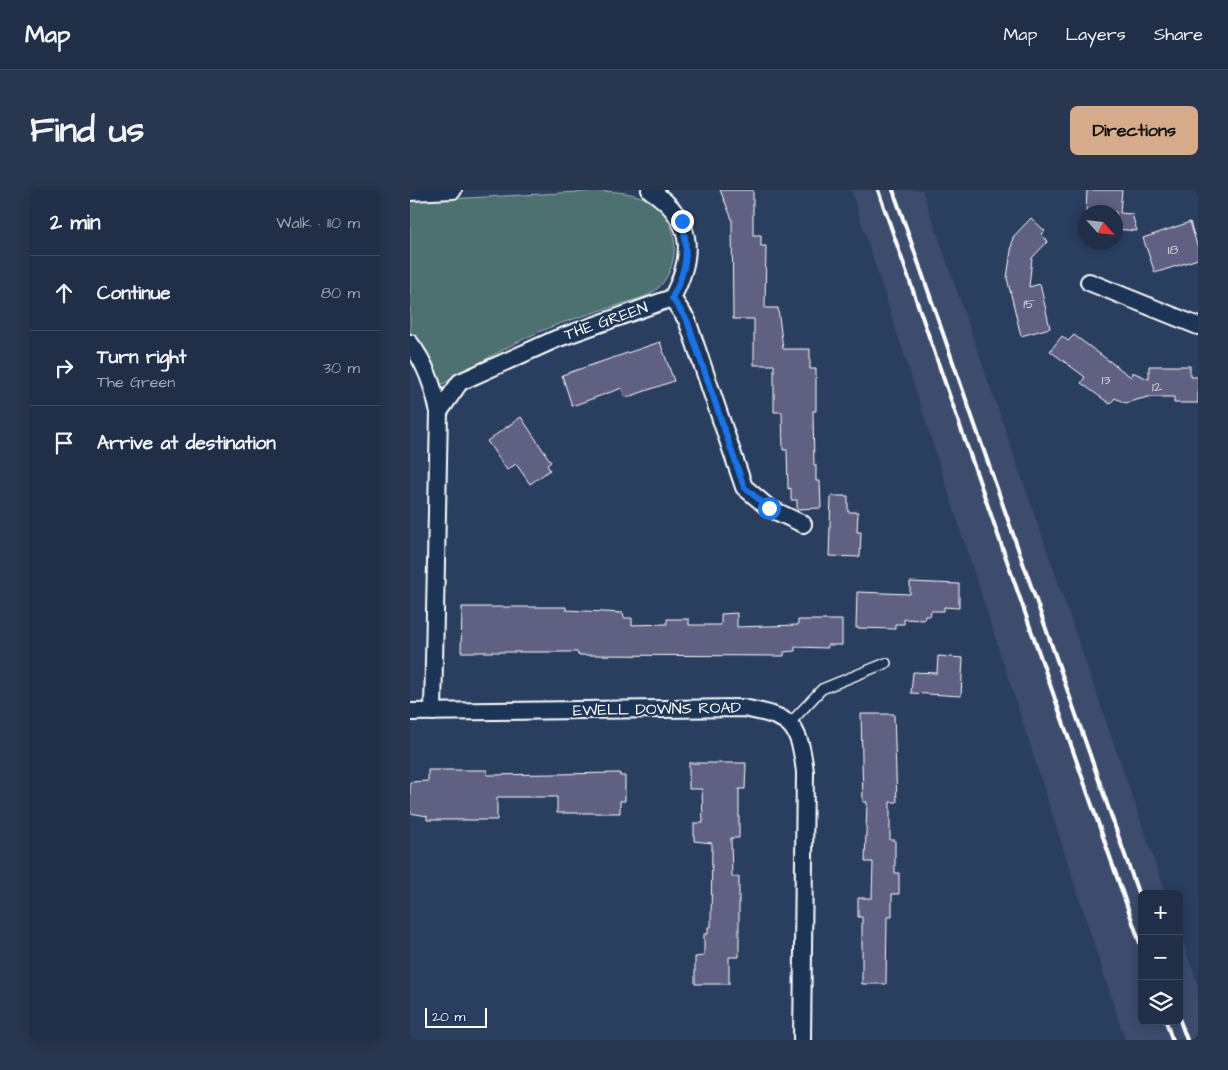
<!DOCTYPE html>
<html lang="en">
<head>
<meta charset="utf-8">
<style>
	body { margin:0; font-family:"Architects Daughter",sans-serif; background:#28364f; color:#f1f3f6 }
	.controls { position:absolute; right:15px; bottom:15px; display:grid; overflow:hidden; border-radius:8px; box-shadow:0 2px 12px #0003 }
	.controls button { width:45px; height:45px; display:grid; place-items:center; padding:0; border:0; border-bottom:1px solid #3d4a60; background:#202e48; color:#f1f3f6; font:25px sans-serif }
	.compass { position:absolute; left:668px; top:15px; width:45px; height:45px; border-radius:50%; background:#202e48; box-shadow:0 2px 12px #0003; rotate:117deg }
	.scale { position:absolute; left:15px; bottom:12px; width:62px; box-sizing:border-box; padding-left:5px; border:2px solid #fff; border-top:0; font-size:14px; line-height:18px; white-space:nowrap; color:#fff; -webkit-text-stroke:4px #1d3557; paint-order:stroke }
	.stop { position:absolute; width:15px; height:15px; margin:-11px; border:4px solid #1a73e8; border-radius:50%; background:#fff }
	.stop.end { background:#1a73e8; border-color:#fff; box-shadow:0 1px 5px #0008 }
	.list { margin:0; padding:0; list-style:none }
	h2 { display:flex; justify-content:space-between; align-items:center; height:65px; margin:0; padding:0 20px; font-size:21px }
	h2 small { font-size:16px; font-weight:400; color:#a2a8b4 }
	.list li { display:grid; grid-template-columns:32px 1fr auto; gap:15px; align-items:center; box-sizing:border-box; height:75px; padding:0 20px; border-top:1px solid #3d4a60 }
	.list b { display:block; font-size:19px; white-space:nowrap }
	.list p { margin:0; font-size:16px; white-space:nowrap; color:#a2a8b4 }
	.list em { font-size:16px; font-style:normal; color:#a2a8b4 }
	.icon { flex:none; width:28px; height:28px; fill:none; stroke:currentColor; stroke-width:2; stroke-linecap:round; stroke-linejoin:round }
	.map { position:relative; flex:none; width:788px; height:850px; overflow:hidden; border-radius:8px }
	header { display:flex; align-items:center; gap:30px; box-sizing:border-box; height:70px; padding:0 25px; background:#202e48; border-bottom:1px solid #3d4a60 }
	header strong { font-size:24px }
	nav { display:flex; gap:28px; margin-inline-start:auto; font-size:18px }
	.intro { display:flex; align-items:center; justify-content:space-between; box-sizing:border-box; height:120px; padding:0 30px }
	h1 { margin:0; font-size:35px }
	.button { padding:12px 22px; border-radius:8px; background:#d6ab8b; color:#111; font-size:18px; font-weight:700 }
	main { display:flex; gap:30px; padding:0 30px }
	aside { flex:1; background:#202e48; border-radius:8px; box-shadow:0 2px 12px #0003 }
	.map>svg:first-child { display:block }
	.built { fill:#3e4c6d }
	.green { fill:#4d6f70; stroke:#a6b7b8 }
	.building { fill:#606083; stroke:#fff }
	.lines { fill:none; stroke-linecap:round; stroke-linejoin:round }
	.service-casing { stroke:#fff; stroke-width:12 }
	.minor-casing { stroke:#fff; stroke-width:20 }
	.service { stroke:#1d3557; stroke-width:9 }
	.minor { stroke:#1d3557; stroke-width:16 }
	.rail { stroke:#fff; stroke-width:4 }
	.route { stroke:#1a73e8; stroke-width:6 }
	.labels { text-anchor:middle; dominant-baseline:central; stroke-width:4.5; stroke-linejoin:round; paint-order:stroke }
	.number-label { font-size:14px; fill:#d7d7e0 }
	.street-label { font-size:16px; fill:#fff; stroke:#1d3557 }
</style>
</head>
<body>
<header>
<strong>Map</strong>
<nav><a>Map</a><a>Layers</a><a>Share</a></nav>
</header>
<div class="intro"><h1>Find us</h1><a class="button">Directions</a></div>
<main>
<aside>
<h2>2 min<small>Walk · 110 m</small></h2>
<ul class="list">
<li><svg class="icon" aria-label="ahead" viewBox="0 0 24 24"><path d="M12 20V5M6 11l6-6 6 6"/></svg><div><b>Continue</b></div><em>80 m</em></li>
<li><svg class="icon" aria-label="right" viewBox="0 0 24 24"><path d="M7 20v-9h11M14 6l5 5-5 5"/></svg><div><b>Turn right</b><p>The Green</p></div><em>30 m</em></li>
<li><svg class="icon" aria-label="arrive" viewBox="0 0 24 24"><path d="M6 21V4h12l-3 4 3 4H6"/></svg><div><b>Arrive at destination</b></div></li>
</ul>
</aside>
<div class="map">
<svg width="788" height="850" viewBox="0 0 788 850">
	<rect width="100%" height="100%" fill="#2a3e60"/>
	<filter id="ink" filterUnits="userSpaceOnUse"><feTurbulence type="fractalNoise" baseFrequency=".02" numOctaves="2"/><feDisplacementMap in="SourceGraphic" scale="10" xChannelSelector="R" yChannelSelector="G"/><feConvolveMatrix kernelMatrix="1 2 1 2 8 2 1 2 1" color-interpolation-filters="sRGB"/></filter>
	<g filter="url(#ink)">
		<polygon class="built" points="441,0 512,0 756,704 732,704 732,831 769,831 769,741 788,795 788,850 715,850"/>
		<path class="green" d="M 189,1 C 216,2 244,4 258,30 C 271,52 264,91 240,104 C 233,108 223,110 215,113 C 192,120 169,127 146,135 C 106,150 68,174 31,195 L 26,193 L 0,146 L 0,11 Z"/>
		<g class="building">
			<polygon points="310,0 343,0 343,45 351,45 351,56 356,56 355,118 368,118 373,159 400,159 400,179 406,179 406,221 403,221 404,275 406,275 406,291 410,291 411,318 387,319 387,310 381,310 381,298 378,299 377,260 373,260 372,222 364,222 364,175 344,175 344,129 323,129 322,29"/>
			<polygon points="677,0 712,0 710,23 722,24 727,41 706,39 706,22 676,22"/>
			<polygon points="621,28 635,41 631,45 638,51 622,68 619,97 630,94 640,138 611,146 597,88 603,47"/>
			<polygon points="780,32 788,58 788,69 745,83 733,48"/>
			<polygon points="664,145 721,187 722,182 739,189 739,176 780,176 780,187 788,187 788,213 764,213 764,207 738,207 715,213 705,208 700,214 671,193 675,187 640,161 652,146 658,151"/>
			<polygon points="250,152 264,191 215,208 212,198 162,216 152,185"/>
			<polygon points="111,227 141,272 137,275 140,280 120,294 106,274 97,280 77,251"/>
			<polygon points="421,306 438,306 438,322 448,322 447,342 451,342 450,367 419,366"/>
			<polygon points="500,392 549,394 549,418 534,417 534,421 521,421 520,426 515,426 514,430 494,429 494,434 485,434 485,439 446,438 447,402 500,404"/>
			<polygon points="52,417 156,417 156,420 213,423 214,428 222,428 222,435 257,434 257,429 279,429 279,435 311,435 311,424 327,423 327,437 388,435 388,430 432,430 432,455 417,455 418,458 385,457 385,461 374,462 374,466 168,465 167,462 51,462"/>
			<polygon points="528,466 553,468 551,506 501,503 503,482 527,483"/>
			<polygon points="451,524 484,524 487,612 480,612 480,650 485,650 485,683 489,683 489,704 482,704 482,727 477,727 476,794 452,794 452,727 448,727 448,708 462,708 463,672 455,672 457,612 453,612"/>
			<polygon points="279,573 336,573 335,599 329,599 329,648 321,648 322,687 329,687 329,767 319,767 319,794 285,794 285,767 294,766 294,744 298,744 298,737 301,737 302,653 284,651 284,633 293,633 292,599 279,599"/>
			<polygon points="18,580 77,580 77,585 210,583 210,586 215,586 215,611 210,611 210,623 147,623 147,607 87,607 87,630 17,630 17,626 0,623 0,592 18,591"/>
		</g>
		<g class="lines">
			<g class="service-casing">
				<polyline id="service" points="380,533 412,499 476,473"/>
			</g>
			<g class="minor-casing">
				<g id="minor">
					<polyline points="0,2 43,0"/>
					<polyline points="679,92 788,136"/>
					<polyline points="262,108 277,130 334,297 359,318 393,334"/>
					<path d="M 0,153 C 16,174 23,196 29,222 L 23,522"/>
					<path d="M 29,222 L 50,192 L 146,149 L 262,108 C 285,64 284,29 240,0"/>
					<path d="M 0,522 L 333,518 C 381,527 389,532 395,582 L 392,850"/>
				</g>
			</g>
			<use href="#service" class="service"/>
			<use href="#minor" class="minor"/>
			<g class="rail">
				<polyline points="468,0 732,759"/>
				<polyline points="483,0 732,714"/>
				<polyline points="769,828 777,850"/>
				<polyline points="756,831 762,850"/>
			</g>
		</g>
	</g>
	<g class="lines" filter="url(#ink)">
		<path class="route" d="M 272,31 C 279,63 277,79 262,108 L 277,130 L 334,297 L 359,318"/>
	</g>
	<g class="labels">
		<g class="number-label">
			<text x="763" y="60">18</text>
			<text x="619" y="114">15</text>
			<text x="696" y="190">13</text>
			<text x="747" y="197">12</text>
		</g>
		<g class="street-label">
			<text transform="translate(196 131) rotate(-19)">THE GREEN</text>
			<text transform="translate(247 519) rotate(-1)">EWELL DOWNS ROAD</text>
		</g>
	</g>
</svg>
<div class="controls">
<button>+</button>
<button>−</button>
<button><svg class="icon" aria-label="layers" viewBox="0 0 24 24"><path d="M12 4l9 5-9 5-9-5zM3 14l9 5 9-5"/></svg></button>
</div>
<svg class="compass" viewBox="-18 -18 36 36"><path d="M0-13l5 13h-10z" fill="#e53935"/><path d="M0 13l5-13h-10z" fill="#a2a8b4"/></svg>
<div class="scale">20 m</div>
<div class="stop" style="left:359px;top:318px"></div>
<div class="stop end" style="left:272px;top:31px"></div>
</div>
</main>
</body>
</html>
